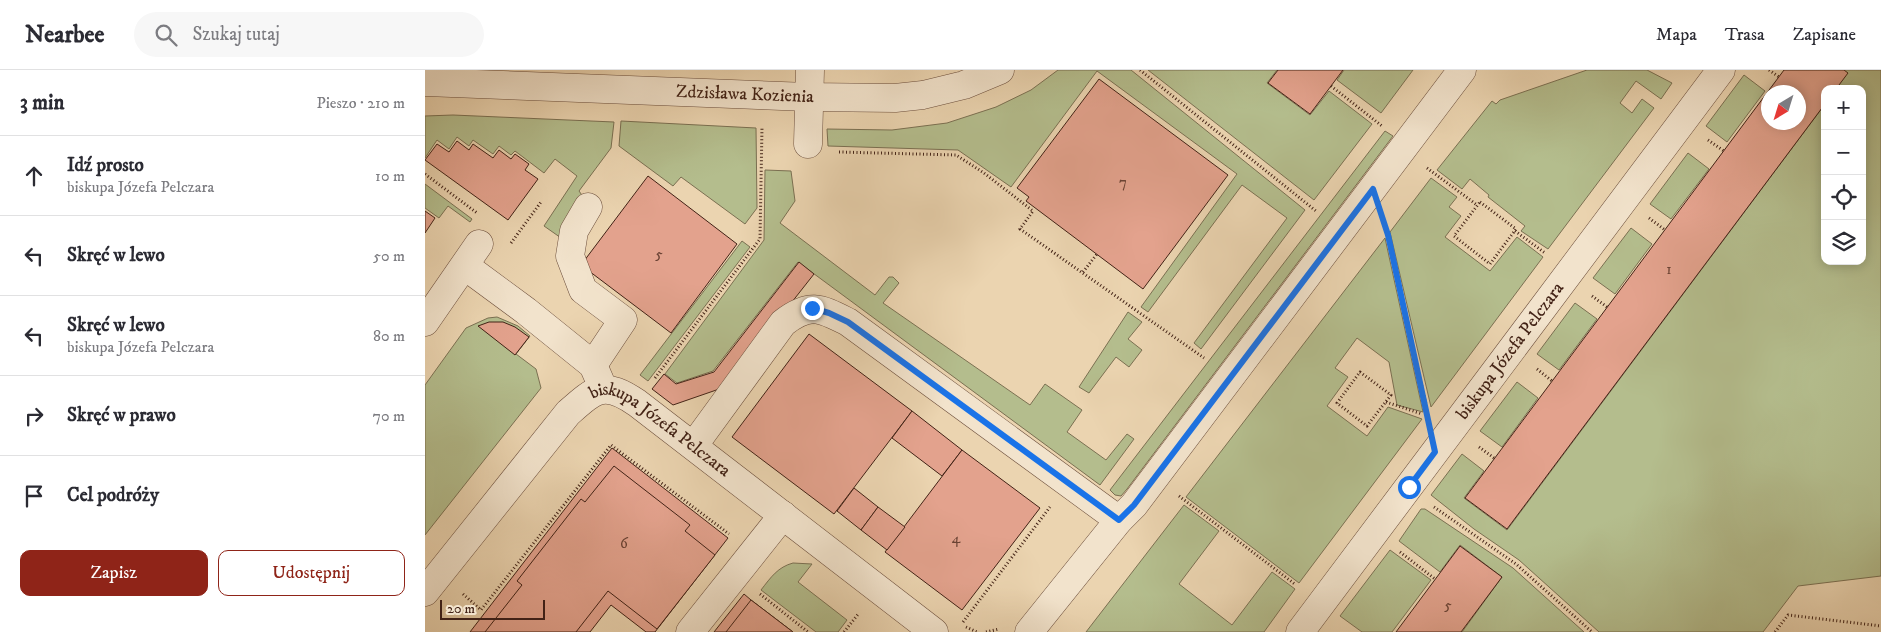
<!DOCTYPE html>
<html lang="pl">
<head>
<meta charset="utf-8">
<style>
	body { margin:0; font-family:"IM FELL DW Pica",serif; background:#f7f7f7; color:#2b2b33 }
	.controls { position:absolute; right:15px; top:15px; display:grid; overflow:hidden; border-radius:10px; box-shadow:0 2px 12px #0003 }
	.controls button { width:45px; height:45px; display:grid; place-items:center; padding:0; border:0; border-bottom:1px solid #e1e1e2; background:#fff; color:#2b2b33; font:25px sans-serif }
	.compass { position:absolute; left:1336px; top:15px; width:45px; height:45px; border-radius:50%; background:#fff; box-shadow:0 2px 12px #0003; rotate:218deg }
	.scale { position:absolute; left:15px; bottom:12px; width:105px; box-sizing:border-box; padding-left:5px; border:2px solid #422216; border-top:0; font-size:14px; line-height:18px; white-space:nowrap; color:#422216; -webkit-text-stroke:4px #f2e3cc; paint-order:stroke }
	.stop { position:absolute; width:15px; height:15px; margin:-11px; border:4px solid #1a73e8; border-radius:50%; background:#fff }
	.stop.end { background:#1a73e8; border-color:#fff; box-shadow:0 1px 5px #0008 }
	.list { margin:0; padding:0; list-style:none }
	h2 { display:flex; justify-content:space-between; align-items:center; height:65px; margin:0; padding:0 20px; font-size:21px }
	h2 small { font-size:16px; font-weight:400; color:#7c7c81 }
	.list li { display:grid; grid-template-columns:32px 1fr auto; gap:15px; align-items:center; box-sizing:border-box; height:80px; padding:0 20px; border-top:1px solid #e1e1e2 }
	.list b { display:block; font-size:19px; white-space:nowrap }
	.list p { margin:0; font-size:16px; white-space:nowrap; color:#7c7c81 }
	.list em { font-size:16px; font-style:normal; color:#7c7c81 }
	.actions { display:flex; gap:10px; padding:15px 20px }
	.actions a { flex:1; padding:11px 0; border:1px solid #8f2418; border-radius:10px; text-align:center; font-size:18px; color:#8f2418 }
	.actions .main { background:#8f2418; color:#fff }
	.icon { flex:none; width:28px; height:28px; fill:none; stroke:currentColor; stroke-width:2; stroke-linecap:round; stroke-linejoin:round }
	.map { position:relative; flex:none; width:1456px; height:562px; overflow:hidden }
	header { display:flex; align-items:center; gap:30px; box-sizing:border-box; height:70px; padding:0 25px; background:#fff; border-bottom:1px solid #e1e1e2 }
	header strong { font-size:24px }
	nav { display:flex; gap:28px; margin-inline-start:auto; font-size:18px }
	.search { width:350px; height:45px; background:#f7f7f7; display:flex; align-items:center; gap:12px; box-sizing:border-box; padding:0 18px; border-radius:28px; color:#7c7c81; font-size:19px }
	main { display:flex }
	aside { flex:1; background:#fff }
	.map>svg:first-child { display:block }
	.green { fill:#b4bd8d; stroke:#7b7052 }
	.building { fill:#e3a28d; stroke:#422216; fill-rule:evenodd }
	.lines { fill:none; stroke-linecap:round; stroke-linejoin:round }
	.minor-casing { stroke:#6c4e3c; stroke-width:29 }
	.path { stroke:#422216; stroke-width:3; stroke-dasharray:1 2.5; stroke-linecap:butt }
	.minor { stroke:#f2e3cc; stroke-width:28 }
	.route { stroke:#1a73e8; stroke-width:6 }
	.labels { text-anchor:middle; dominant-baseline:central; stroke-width:5; stroke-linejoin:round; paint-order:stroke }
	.number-label { font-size:15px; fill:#6a4234 }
	.street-label { font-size:18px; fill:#422216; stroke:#f2e3cc }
</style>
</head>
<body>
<header>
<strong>Nearbee</strong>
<div class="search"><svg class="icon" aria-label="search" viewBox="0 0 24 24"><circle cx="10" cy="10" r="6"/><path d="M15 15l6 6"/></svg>Szukaj tutaj</div>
<nav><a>Mapa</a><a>Trasa</a><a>Zapisane</a></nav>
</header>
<main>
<aside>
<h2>3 min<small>Pieszo · 210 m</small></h2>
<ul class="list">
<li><svg class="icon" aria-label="ahead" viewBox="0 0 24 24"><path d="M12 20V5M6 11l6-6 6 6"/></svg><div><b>Idź prosto</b><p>biskupa Józefa Pelczara</p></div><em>10 m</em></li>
<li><svg class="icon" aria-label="left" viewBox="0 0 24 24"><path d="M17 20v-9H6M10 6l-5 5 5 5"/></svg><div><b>Skręć w lewo</b></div><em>50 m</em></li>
<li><svg class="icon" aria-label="left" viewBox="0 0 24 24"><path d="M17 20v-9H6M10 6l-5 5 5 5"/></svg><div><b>Skręć w lewo</b><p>biskupa Józefa Pelczara</p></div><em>80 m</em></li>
<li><svg class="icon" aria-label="right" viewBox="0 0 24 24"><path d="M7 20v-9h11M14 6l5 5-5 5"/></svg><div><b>Skręć w prawo</b></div><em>70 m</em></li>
<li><svg class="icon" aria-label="arrive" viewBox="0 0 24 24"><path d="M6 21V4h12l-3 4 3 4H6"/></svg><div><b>Cel podróży</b></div></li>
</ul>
<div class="actions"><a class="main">Zapisz</a><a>Udostępnij</a></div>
</aside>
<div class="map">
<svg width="1456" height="562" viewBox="0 0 1456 562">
	<rect width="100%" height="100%" fill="#ebd4b0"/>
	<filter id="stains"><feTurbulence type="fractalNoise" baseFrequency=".004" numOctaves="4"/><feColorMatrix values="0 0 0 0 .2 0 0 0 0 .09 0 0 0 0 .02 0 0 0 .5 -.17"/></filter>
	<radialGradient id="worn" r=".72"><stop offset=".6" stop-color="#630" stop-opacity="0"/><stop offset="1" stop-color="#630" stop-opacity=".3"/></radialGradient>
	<g class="green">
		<polygon points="633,0 706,0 880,140 776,279 769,273 862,148 817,115 723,242 716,237 812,104 672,1 586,117 533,80 403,76 402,59 467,60 522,53 571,37 606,20"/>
		<polygon points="723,0 852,0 842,13 885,45 904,21 947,54 889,130"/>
		<polygon points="919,0 988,0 956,43 912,10"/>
		<polygon points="1162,0 1222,0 1247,13 1236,29 1211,11 1195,33 1207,43 1217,29 1229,38 1123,179 1096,161 1100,156 1063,127 1064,125 1045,109 1037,119 1012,100 1067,31 1071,34 1075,30"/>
		<polygon points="1419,0 1456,0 1456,506 1373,516 1338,562 1174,562 1094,490 1049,459 1006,425 1037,384 1059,401 1039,428 1082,460 1400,34 1400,191 1437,191 1437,19 1411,19"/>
		<polygon points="1319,5 1340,21 1302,72 1281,56"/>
		<polygon points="28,45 189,52 186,78 154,121 159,128 139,170 119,156 152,106 130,89 119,103 90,81 86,85 74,76 68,84 48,70 44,76 32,67 24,79 12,70 0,88 0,46"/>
		<polygon points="196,51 331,58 332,138 320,154 256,107 248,116 194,76"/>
		<polygon points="960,61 968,66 702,419 696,426 690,425 685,420"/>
		<polygon points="1263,83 1284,99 1246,149 1225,134"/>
		<polygon points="340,100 366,101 370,131 355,153 450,225 464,207 468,207 474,213 458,233 605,335 620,314 657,340 642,362 681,390 702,364 709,369 675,415 373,192 288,301 252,313 240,304 339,170"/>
		<polygon points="1006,108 1032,127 1024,137 1036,146 1020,167 1065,201 1092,167 1118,187 1006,337 965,162"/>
		<polygon points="0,114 47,149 45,152 23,136 14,148 0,138"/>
		<polygon points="1206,158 1227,174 1190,224 1168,208"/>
		<polygon points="960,168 998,342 972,335 964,292 932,268 910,298 923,307 902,336 942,366 963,337 997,349 874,513 761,427"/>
		<polygon points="317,171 325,177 223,311 215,305"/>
		<polygon points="1150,233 1172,249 1134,300 1112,284"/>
		<polygon points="703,242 717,252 703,269 717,280 704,297 691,287 664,323 654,317"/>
		<polygon points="72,247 93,256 105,266 91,284 111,299 116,318 0,465 0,315 41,258 63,248"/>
		<polygon points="1092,312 1113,328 1077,377 1055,361"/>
		<polygon points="759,435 794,461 754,514 807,555 847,502 870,519 839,562 661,562"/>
		<polygon points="996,439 1000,439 1088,498 1159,562 1037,562 1077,507 1035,475 1015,502 974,471"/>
		<polygon points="965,480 1006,510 967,562 937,562 915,546"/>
		<path d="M 368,493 L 387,494 L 373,512 L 422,550 L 413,562 L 391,562 L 336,520 C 346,507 353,497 368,493 Z"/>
	</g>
	<g class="building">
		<polygon points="853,0 918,0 885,44 843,13"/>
		<path d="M 1359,0 L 1419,0 L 1423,3 L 1411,19 L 1400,19 L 1400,34 L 1082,459 L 1040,428 ZM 1344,22 L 1374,22 L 1374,52 L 1344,52 Z"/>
		<polygon points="674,9 803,105 718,219 601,131 604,127 592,118"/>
		<polygon points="32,71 44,80 48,74 68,88 74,80 86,89 90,84 104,94 100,100 113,109 83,150 0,90 12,74 24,82"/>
		<polygon points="223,106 312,174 246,263 156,195"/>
		<polygon points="0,141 10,148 0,163"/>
		<polygon points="374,192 389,204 300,317 248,335 227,319 239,304 251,314 289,302"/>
		<polygon points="64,252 78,252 90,257 104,267 90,285 53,256"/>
		<polygon points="384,264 487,341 409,444 307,367"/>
		<polygon points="487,341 537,380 517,406 467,368"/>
		<polygon points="187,378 303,468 230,562 221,562 186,535 165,562 45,562"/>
		<polygon points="537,380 615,438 537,540 460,482"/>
		<polygon points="189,396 265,455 260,461 290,485 232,559 183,521 151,562 60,562 97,515 92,511 156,429 160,432"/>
		<polygon points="429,418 453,437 436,460 412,441"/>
		<polygon points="453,437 480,457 462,480 436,460"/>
		<polygon points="1035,476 1077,507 1036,562 971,562"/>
		<polygon points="319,524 326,530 368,562 289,562"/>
		<polygon points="326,530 368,562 301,562"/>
	</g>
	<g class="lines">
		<g class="minor-casing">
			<g id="minor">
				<path id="s1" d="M 0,12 L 383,27 L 470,28 L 498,25 L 539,15 L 575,0"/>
				<polyline points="383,74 385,0"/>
				<polyline points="163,137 149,161 145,186 158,220 198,250 168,295"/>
				<polyline points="40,196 101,241 168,295 175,311"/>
				<polyline points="0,252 54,174"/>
				<path d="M 269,375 L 358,253 C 385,232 395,238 423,252 L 694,450"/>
				<path id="s2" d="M 0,522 L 143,343 C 170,319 179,310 212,333 L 509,562"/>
				<polyline points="265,562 358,445"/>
				<polyline points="604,562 694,450 709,435 1037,0"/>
				<path id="s3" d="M 875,562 L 1296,0"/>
			</g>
		</g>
		<g class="path">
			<polyline points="715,0 891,141"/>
			<polyline points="1344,0 1354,7"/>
			<polyline points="906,16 957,56"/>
			<polyline points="1283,70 1299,81"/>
			<polyline points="414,82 531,85 559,103 608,141 595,159 779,288"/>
			<polyline points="1002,98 1052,135"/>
			<polyline points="0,104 52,143"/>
			<polygon points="1055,132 1091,159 1065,194 1029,166"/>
			<polyline points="1224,148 1240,160"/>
			<polyline points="960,155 1002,339"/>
			<polyline points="1090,161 1120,183"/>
			<polyline points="86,173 116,132"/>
			<polyline points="658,202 672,184"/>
			<polyline points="1167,226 1182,237"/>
			<polyline points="1112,299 1127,311"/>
			<polygon points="935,302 966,325 942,356 912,333"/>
			<polyline points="230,308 335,169 337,57"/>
			<polyline points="961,332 997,344"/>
			<polyline points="1054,377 1069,388"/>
			<polyline points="754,426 871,515"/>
			<polyline points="1009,437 1091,494 1167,562"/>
			<polyline points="975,482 1010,509"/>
			<polyline points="38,524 56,540 186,375 304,464"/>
			<polyline points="335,524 383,562"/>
			<polyline points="538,552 625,437"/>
			<polyline points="541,557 552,562"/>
			<polyline points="419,562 434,543"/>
			<polyline points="561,562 574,559"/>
			<polyline points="1350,562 1363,545 1456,556"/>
		</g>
		<use href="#minor" class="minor"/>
	</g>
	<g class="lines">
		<polyline class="route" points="387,238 404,243 423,252 694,450 709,435 948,119 963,165 1010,382 984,417"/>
	</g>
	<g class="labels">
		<g class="number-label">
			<text x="698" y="112">7</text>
			<text x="234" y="184">5</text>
			<text x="1244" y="199">1</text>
			<text x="531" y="468">4</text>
			<text x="199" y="473">6</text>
			<text x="1023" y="535">5</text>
		</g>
		<g class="street-label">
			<text stroke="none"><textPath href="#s1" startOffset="320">Zdzisława Kozienia</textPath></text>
			<text stroke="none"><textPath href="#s3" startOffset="351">biskupa Józefa Pelczara</textPath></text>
			<text stroke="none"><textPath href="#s2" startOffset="341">biskupa Józefa Pelczara</textPath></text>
		</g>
	</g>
	<rect width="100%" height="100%" filter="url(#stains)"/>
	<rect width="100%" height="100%" fill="url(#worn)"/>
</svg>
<div class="controls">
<button>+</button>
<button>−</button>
<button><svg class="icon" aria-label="locate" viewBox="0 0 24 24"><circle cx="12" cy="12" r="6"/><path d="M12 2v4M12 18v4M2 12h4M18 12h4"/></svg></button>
<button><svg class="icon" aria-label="layers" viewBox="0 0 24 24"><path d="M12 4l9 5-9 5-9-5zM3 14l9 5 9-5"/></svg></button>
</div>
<svg class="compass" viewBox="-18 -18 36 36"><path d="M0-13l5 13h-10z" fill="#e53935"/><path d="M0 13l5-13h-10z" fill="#7c7c81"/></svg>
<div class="scale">20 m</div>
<div class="stop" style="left:984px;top:417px"></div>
<div class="stop end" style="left:387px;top:238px"></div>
</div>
</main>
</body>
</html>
